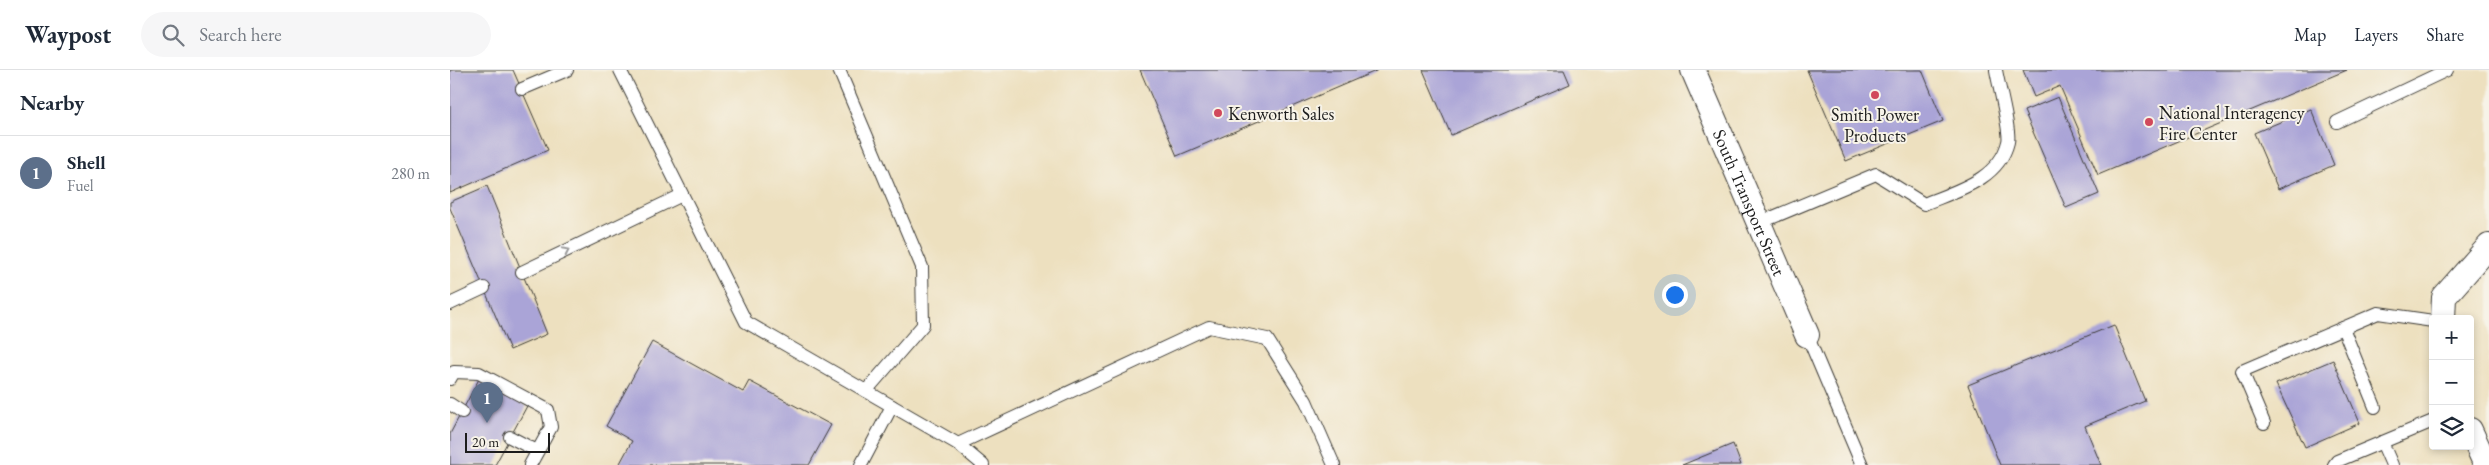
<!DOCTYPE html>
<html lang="en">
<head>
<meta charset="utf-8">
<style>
	body { margin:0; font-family:"EB Garamond",serif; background:#f6f6f7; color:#1f2937 }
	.controls { position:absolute; right:15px; bottom:15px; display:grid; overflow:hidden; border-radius:5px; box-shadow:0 2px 8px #0003 }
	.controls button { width:45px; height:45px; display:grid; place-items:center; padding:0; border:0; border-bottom:1px solid #e0e1e3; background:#fff; color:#1f2937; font:25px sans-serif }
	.scale { position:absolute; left:15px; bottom:12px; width:85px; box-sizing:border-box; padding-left:5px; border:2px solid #1c1c1c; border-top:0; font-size:14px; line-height:18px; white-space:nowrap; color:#1c1c1c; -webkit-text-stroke:4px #f7f3e8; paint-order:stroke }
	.you { position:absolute; left:1224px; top:224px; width:18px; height:18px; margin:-12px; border:4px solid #fff; border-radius:50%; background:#1a73e8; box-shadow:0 0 0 8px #1a73e833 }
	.badge { display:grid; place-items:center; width:32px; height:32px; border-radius:50%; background:#d1495b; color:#fff; font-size:16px; font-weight:700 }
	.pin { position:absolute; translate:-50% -41px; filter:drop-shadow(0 1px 2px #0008) }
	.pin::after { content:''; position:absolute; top:26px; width:18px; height:15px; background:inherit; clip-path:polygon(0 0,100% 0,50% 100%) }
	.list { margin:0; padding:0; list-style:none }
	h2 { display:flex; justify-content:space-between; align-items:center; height:65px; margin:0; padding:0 20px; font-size:21px }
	h2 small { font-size:16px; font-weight:400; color:#747a83 }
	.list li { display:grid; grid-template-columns:32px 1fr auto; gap:15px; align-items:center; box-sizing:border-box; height:75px; padding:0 20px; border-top:1px solid #e0e1e3 }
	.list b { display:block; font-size:19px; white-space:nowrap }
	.list p { margin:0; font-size:16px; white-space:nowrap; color:#747a83 }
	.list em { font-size:16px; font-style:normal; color:#747a83 }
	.icon { flex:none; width:28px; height:28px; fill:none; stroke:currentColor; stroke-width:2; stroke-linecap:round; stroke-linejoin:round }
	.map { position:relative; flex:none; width:2039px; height:395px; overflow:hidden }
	header { display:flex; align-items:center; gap:30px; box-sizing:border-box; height:70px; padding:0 25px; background:#fff; border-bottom:1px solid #e0e1e3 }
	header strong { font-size:24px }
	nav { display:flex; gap:28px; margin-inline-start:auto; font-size:18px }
	.search { width:350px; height:45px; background:#f6f6f7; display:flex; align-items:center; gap:12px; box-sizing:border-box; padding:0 18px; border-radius:28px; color:#747a83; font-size:19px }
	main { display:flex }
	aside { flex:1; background:#fff }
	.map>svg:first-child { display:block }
	.building { fill:#aaa4d7 }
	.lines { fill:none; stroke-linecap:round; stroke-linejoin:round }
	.service-casing { stroke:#3b3934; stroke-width:14 }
	.minor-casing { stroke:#3b3934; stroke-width:26 }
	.service { stroke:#fff; stroke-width:12 }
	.minor { stroke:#fff; stroke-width:24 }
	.oneway { stroke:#999 }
	.poi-dot { fill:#d1495b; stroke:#f7f3e8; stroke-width:2 }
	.labels { text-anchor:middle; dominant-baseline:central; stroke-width:4; stroke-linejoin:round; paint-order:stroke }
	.poi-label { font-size:18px; fill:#1c1c1c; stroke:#f7f3e8; text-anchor:start }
	.street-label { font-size:18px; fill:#1c1c1c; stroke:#f7f3e8 }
</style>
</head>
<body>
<header>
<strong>Waypost</strong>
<div class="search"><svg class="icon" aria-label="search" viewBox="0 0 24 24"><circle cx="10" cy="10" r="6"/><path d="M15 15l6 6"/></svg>Search here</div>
<nav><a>Map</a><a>Layers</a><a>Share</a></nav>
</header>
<main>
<aside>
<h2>Nearby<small></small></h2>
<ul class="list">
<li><span class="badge" style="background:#5c6f8a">1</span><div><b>Shell</b><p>Fuel</p></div><em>280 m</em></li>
</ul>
</aside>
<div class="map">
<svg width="2039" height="395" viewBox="0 0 2039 395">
	<rect width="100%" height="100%" fill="#f7f3e8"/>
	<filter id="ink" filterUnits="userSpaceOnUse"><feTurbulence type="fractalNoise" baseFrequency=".02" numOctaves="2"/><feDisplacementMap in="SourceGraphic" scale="10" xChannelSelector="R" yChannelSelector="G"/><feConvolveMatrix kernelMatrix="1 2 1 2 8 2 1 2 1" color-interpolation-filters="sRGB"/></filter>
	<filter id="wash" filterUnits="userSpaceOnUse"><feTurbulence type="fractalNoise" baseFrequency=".0096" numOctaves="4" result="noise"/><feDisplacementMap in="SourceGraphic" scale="20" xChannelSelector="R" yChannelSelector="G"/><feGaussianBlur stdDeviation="1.12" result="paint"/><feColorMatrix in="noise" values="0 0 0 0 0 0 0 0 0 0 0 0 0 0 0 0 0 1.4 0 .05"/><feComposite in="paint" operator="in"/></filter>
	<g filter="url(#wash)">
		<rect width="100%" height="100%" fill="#ede0bf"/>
		<g id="blocks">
			<g class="building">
				<polygon points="0,0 63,0 98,80 0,123"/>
				<polygon points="690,0 928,0 727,86"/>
				<polygon points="973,0 1114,0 1120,14 1001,65"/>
				<polygon points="1357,0 1472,0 1493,51 1396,91"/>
				<polygon points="1573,0 1897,0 1648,105 1610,16 1584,27"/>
				<polygon points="1608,27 1649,124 1616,138 1574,41"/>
				<polygon points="1861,39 1884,95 1828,119 1804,63"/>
				<polygon points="37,116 97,264 60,280 0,138 0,132"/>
				<polygon points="1664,255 1695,331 1635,356 1651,395 1550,395 1518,315"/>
				<polygon points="202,272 293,322 299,311 381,355 359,395 169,395 182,371 156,356"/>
				<polygon points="1883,290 1910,353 1855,377 1826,314"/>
				<polygon points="29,309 77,336 45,395 0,395 0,364"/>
				<polygon points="1283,374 1291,395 1232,395"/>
			</g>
		</g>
	</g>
	<g filter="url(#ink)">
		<use href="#blocks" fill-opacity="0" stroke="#3b3934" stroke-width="1"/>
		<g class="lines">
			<g class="service-casing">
				<g id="service">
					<polyline points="170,0 296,252 508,374 533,395"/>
					<polyline points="389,0 472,197 473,255 416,321"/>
					<polyline points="72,19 117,0"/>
					<polyline points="1887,52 1997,0"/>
					<path d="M 1309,153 L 1426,104 L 1474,134 C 1505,121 1549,110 1558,72 C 1561,62 1548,13 1546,0"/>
					<polyline points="72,202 232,125"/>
					<polyline points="0,234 34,218"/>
					<polyline points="1893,258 1925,337"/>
					<polyline points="1357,265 1412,395"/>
					<polyline points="0,309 4,302 29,303 98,340 101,357 80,395"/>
					<polyline points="0,334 12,342"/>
					<polyline points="1814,353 1792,301 1928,243 1983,251"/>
					<polyline points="60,367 87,381"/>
					<polyline points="1932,372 1942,395"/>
					<polyline points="508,374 759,257 817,269 856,331 884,395"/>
					<polyline points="411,395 442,336"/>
					<polyline points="1884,395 1887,391 1983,351"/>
				</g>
			</g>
			<g class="minor-casing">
				<g id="minor">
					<path id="s1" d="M 1243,0 L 1357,265"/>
					<polyline points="1993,249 1994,227 2039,176"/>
					<polyline points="2020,360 2036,395"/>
				</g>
			</g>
			<use href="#service" class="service"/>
			<use href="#minor" class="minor"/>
		</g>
		<defs><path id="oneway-chevron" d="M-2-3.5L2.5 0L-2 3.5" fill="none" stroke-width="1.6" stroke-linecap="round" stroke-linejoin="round" transform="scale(1.25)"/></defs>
		<use class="oneway" href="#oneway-chevron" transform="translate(116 181) rotate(-26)"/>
	</g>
	<g class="poi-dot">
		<circle cx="1425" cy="25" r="5"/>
		<circle cx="768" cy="43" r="5"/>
		<circle cx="1699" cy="52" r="5"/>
	</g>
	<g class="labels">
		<g class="poi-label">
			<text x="1709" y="42">National Interagency<tspan x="1709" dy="21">Fire Center</tspan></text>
			<text x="778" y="43">Kenworth Sales</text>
			<text x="1425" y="44" text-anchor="middle">Smith Power<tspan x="1425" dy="21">Products</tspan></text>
		</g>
		<g class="street-label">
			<text stroke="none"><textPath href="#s1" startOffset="144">South Transport Street</textPath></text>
		</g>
	</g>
</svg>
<div class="controls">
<button>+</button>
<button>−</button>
<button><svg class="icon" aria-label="layers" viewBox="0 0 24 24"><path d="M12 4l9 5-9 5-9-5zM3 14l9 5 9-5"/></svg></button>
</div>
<div class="scale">20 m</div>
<div class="you"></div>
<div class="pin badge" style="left:37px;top:353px;background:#5c6f8a">1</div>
</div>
</main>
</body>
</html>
